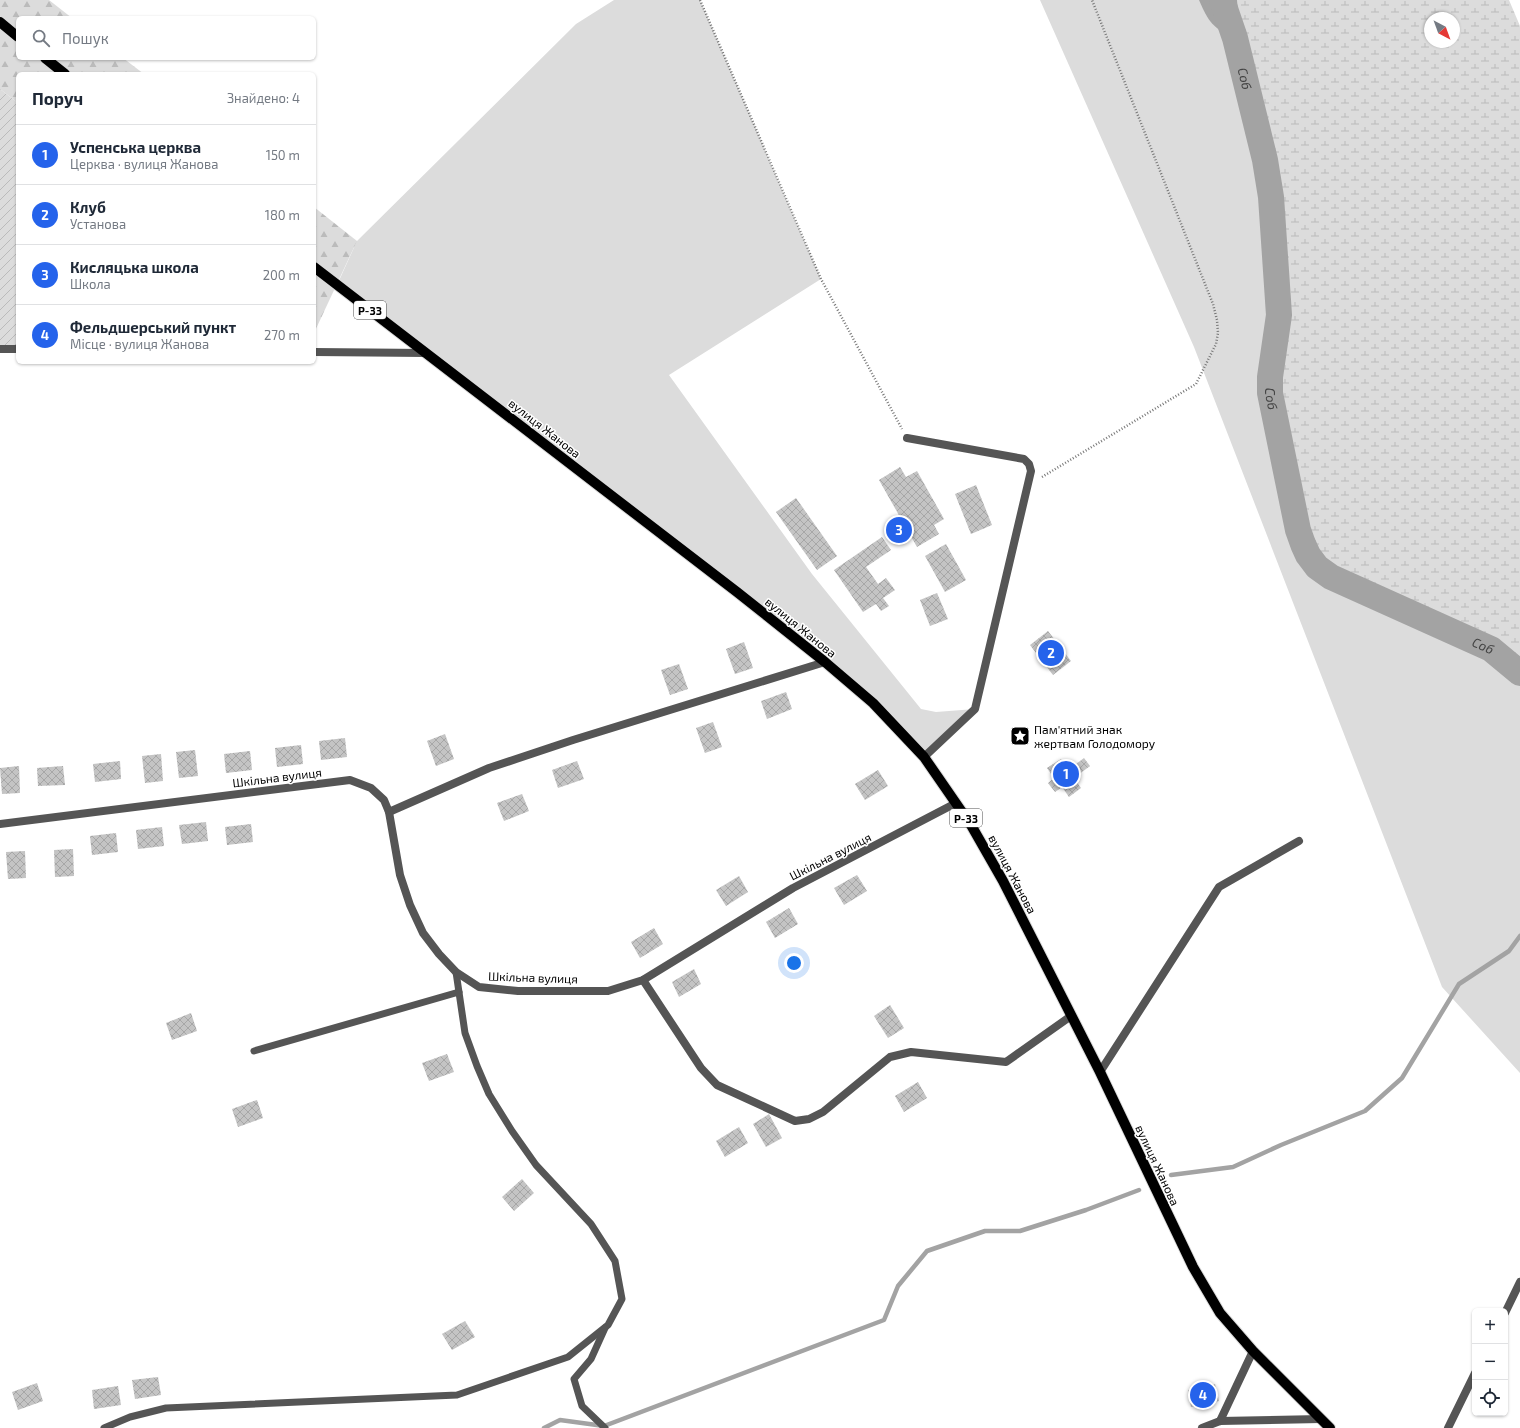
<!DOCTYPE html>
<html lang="uk">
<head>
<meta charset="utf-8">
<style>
	body { margin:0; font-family:"Exo 2",sans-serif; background:#f6f6f7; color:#1f2937 }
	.controls { position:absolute; right:12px; bottom:12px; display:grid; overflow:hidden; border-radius:6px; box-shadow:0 1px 3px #0004 }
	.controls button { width:36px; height:36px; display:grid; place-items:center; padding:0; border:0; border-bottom:1px solid #e0e1e3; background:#fff; color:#1f2937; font:20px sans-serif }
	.compass { position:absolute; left:1424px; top:12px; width:36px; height:36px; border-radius:50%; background:#fff; box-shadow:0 1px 3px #0004; rotate:139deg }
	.you { position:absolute; left:794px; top:963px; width:14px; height:14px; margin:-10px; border:3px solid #fff; border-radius:50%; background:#1a73e8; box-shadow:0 0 0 6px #1a73e833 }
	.badge { display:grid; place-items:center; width:26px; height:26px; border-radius:50%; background:#2563eb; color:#fff; font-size:13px; font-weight:700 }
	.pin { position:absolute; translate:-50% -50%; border:2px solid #fff; box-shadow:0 1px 4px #0006 }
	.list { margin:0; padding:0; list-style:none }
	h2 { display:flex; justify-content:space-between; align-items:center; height:52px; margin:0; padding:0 16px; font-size:17px }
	h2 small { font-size:13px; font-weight:400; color:#747a83 }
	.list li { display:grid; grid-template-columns:26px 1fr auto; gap:12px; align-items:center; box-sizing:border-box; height:60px; padding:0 16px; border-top:1px solid #e0e1e3 }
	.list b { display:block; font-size:15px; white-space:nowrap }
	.list p { margin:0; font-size:13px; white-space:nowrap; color:#747a83 }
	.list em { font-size:13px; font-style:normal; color:#747a83 }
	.icon { flex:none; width:22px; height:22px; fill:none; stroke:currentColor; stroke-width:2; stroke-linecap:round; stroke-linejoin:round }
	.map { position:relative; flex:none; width:1520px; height:1428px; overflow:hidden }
	.search { position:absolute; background:#fff; box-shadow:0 1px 3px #0004; left:16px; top:16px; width:300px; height:44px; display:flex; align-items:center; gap:10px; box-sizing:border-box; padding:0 14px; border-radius:6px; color:#747a83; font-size:15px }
	.panel { position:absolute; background:#fff; box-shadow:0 1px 3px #0004; left:16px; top:72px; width:300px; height:292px; border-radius:6px }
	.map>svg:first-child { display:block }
	.grass { fill:#dcdcdc }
	.forest { fill:url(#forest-firs) }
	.wetland { fill:url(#wetland-marsh); fill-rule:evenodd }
	.garden { fill:url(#garden-furrows) }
	.water { fill:#a3a3a3 }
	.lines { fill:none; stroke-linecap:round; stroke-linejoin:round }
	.stream { stroke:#a3a3a3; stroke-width:4.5 }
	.river { stroke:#a3a3a3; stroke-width:26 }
	.building { fill:url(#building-cross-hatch) }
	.primary-casing { stroke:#dbdbdb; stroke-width:12 }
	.path { stroke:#777; stroke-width:2.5; stroke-dasharray:1 2; stroke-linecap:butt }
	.service { stroke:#555; stroke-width:7 }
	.minor { stroke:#555; stroke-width:8 }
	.tertiary { stroke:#555; stroke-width:8 }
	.primary { stroke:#000; stroke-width:10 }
	.labels { text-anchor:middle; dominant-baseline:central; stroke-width:3; stroke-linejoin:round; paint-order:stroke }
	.shield { fill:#fff; stroke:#4c4c4c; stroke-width:1 }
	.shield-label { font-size:11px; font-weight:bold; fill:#000 }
	.street-label { font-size:12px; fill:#000; stroke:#fff }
	.poi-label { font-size:12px; fill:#000; stroke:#fff; text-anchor:start }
	.water-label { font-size:13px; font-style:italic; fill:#444; stroke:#fff }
</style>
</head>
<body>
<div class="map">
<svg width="1520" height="1428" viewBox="0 0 1520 1428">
	<defs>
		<pattern id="forest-firs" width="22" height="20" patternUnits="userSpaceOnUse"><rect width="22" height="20" fill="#dcdcdc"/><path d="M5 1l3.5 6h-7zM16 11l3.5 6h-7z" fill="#bbb"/></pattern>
		<pattern id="wetland-marsh" width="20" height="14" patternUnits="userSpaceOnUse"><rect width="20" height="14" fill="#dcdcdc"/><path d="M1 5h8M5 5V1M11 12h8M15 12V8" fill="none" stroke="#bbb"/></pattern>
		<pattern id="garden-furrows" width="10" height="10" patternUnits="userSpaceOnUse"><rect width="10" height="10" fill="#dcdcdc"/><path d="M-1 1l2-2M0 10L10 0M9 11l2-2" fill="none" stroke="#bbb"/></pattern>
		<pattern id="building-cross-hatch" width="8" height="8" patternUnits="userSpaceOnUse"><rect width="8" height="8" fill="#c4c4c4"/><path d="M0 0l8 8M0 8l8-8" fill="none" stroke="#a7a7a7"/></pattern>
	</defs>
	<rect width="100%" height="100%" fill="#fff"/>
	<g class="grass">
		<polygon points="614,0 700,0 821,279 669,375 812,574 921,709 936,712 975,709 924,757 873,703 337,285 357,241 576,24"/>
		<polygon points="1040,0 1222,0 1235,38 1268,177 1279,315 1278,331 1303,544 1308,555 1317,567 1491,649 1520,673 1520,1073 1442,987 1194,347"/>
	</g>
	<g class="forest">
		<polygon points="0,0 49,0 72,18 18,18 18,58 123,58 144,74 18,74 18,103 0,89"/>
		<polygon points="314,207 357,241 314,333"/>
	</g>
	<path class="wetland" d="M 1237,0 L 1509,0 L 1520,26 L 1520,673 L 1491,649 L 1331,577 C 1312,563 1306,553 1298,530 L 1270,393 L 1270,377 L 1279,315 L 1271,197 L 1265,160 L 1235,38 L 1240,25 ZM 1430,18 L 1454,18 L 1454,42 L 1430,42 Z"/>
	<polygon class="garden" points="0,89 18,103 18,349 0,349"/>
	<path class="water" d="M 1199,0 L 1237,0 L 1240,25 L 1235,38 C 1213,29 1208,21 1199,0 Z"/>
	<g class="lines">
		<g class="stream">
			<polyline points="1171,1175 1233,1167 1281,1145 1365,1111 1402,1078 1459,984 1509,951 1520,936"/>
			<polyline points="544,1428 560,1420 604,1426 884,1320 898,1286 927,1251 985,1231 1020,1231 1086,1210 1139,1190"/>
		</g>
		<path class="river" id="s1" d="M 1222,0 L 1235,38 L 1265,160 L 1271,197 L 1279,315 L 1270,377 L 1270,393 L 1298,530 L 1303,544 L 1308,555 L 1317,567 L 1331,577 L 1491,649 L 1520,673"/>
	</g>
	<g class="building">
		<polygon points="900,467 906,477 917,471 944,519 934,525 939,534 917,547 879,480"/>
		<polygon points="976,485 992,525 971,534 955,494"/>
		<polygon points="796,498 837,556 817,570 776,512"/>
		<polygon points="882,537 891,550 866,567 878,584 886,578 895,590 883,598 889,606 881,611 876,604 863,612 834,570"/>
		<polygon points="946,544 966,580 945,592 925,556"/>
		<polygon points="937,593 948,619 930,626 920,600"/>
		<polygon points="1048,631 1071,661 1053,675 1030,645"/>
		<polygon points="744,642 753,668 735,674 726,649"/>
		<polygon points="679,664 688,689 670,695 661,670"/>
		<polygon points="786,692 792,709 767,719 761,701"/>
		<polygon points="713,722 722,747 705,753 696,728"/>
		<polygon points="445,734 454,759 436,766 427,741"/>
		<polygon points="345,738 347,757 321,760 319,741"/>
		<polygon points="301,745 303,764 277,767 275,748"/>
		<polygon points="195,750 198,776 179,778 176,752"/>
		<polygon points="250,751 252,770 226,773 224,754"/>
		<polygon points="161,754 163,781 145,783 142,756"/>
		<polygon points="1084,758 1090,766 1074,778 1081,788 1069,797 1062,787 1055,792 1048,783 1054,778 1047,768 1061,759 1068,770"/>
		<polygon points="120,761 121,779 95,782 93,764"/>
		<polygon points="577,761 584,779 558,788 552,770"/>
		<polygon points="19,766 20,793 2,794 0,768"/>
		<polygon points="63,766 65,785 38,786 37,768"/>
		<polygon points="878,770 888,786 865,800 855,784"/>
		<polygon points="522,794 529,811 504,821 497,803"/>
		<polygon points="206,822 208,841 182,844 179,825"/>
		<polygon points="251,824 253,842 227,845 225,827"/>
		<polygon points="162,827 164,846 138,849 136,830"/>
		<polygon points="116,833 118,852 92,855 90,836"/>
		<polygon points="73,849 74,876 55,877 54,850"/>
		<polygon points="25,851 26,878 8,879 6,852"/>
		<polygon points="857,875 867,891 844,905 834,888"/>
		<polygon points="739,876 748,892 726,906 716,890"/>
		<polygon points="789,908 798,924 775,938 766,922"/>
		<polygon points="654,928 663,944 640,958 631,942"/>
		<polygon points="694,969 701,984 679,997 672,982"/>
		<polygon points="890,1005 904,1028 888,1038 874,1016"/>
		<polygon points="191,1013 197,1031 172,1040 166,1023"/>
		<polygon points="447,1054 454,1072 429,1081 422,1063"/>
		<polygon points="918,1082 927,1098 904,1112 895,1096"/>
		<polygon points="257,1100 263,1118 238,1127 232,1109"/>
		<polygon points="769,1114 782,1138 766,1147 753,1124"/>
		<polygon points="739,1127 748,1143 725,1157 716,1141"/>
		<polygon points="522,1179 534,1193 514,1211 502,1197"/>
		<polygon points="465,1321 475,1337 452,1350 442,1334"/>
		<polygon points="158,1377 161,1395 135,1399 132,1380"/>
		<polygon points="37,1383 43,1401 18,1410 12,1392"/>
		<polygon points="1215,1384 1219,1401 1191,1407 1188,1390"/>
		<polygon points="118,1386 121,1405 94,1409 92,1390"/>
	</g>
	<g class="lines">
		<g class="primary-casing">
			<g id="primary">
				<polyline points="0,22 18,37"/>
				<polyline points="45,58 65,74"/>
				<polyline points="314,267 737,592 825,662 873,703 924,757 971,825 1003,881 1100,1072 1193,1267 1220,1313 1253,1351 1330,1428"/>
			</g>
		</g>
		<g class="path">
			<polyline points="700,0 821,279 902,429"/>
			<polyline points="1042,477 1196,384 1216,344 1218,333 1217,320 1213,304 1092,0"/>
		</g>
		<g class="service">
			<polyline points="254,1051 459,992"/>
			<polyline points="104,1428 130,1417 166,1408 457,1395 568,1357 608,1325 622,1299 615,1261 591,1224 536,1165 512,1131 489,1094 477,1066 465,1033 456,972"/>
			<polyline points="605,1428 582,1406 574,1379 591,1359 605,1328"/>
		</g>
		<g class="minor">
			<polyline points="0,349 18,349"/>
			<polyline points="314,352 426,353"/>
			<polyline points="907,438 1024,459 1029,464 1031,471 975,709 924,757"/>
			<polyline points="389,812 489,768 573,740 825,662"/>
			<polyline points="0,824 350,780 371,788 384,800 389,812 400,875 410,905 423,933 439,954 456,972 479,987 518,991 608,991 643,980 793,888 956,803"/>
			<polyline points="643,980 701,1068 717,1085 795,1121 809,1119 823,1112 890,1057 911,1052 1006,1062 1071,1016"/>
			<polyline points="1100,1072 1219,887 1299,841"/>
			<polyline points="1220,1421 1253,1351"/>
			<polyline points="1202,1428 1220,1421 1321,1419"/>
		</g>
		<g class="tertiary">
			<polyline points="1505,1313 1520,1282"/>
			<polyline points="1448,1428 1475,1373"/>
		</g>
		<use href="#primary" class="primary"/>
	</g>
	<defs>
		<g id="sight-square" transform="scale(1)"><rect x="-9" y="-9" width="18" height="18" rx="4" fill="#000" stroke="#fff"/><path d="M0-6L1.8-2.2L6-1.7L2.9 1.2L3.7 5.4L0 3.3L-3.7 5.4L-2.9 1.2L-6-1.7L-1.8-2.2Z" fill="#fff"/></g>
	</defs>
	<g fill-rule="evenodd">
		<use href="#sight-square" x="1020" y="736"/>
	</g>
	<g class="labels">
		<g class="shield">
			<rect x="354" y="301" width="32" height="18" rx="3"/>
			<rect x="950" y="809" width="32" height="18" rx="3"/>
		</g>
		<g class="shield-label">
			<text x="370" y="310">Р-33</text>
			<text x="966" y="818">Р-33</text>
		</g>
		<g class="street-label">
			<text transform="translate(545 428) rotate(38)">вулиця Жанова</text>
			<text transform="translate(801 627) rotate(39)">вулиця Жанова</text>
			<text transform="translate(277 777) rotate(-7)">Шкільна вулиця</text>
			<text transform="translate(830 856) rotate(-27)">Шкільна вулиця</text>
			<text transform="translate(1013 874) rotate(62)">вулиця Жанова</text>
			<text transform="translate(533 977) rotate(2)">Шкільна вулиця</text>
			<text transform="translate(1158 1165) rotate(65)">вулиця Жанова</text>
		</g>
		<g class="poi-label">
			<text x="1034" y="729">Пам'ятний знак<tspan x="1034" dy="14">жертвам Голодомору</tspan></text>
		</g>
		<g class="water-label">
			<text stroke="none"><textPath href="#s1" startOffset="82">Соб</textPath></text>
			<text stroke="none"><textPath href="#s1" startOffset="406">Соб</textPath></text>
			<text stroke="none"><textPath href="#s1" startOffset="766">Соб</textPath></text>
		</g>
	</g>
</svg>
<div class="controls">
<button>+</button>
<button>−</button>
<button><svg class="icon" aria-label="locate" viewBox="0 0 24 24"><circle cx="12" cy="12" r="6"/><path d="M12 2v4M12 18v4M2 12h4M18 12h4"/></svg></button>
</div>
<svg class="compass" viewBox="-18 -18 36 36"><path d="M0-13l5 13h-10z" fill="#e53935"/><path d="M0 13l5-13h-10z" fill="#747a83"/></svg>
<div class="you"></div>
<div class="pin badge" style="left:1066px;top:774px">1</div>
<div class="pin badge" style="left:1051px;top:653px">2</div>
<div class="pin badge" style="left:899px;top:530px">3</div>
<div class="pin badge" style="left:1203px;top:1395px">4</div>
<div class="search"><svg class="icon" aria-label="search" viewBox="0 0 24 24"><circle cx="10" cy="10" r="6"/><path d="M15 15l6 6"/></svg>Пошук</div>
<section class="panel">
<h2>Поруч<small>Знайдено: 4</small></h2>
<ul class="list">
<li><span class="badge">1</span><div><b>Успенська церква</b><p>Церква · вулиця Жанова</p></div><em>150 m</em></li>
<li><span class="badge">2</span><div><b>Клуб</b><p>Установа</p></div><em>180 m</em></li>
<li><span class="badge">3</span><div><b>Кисляцька школа</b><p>Школа</p></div><em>200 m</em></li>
<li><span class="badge">4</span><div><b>Фельдшерський пункт</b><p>Місце · вулиця Жанова</p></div><em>270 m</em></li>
</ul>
</section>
</div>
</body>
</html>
